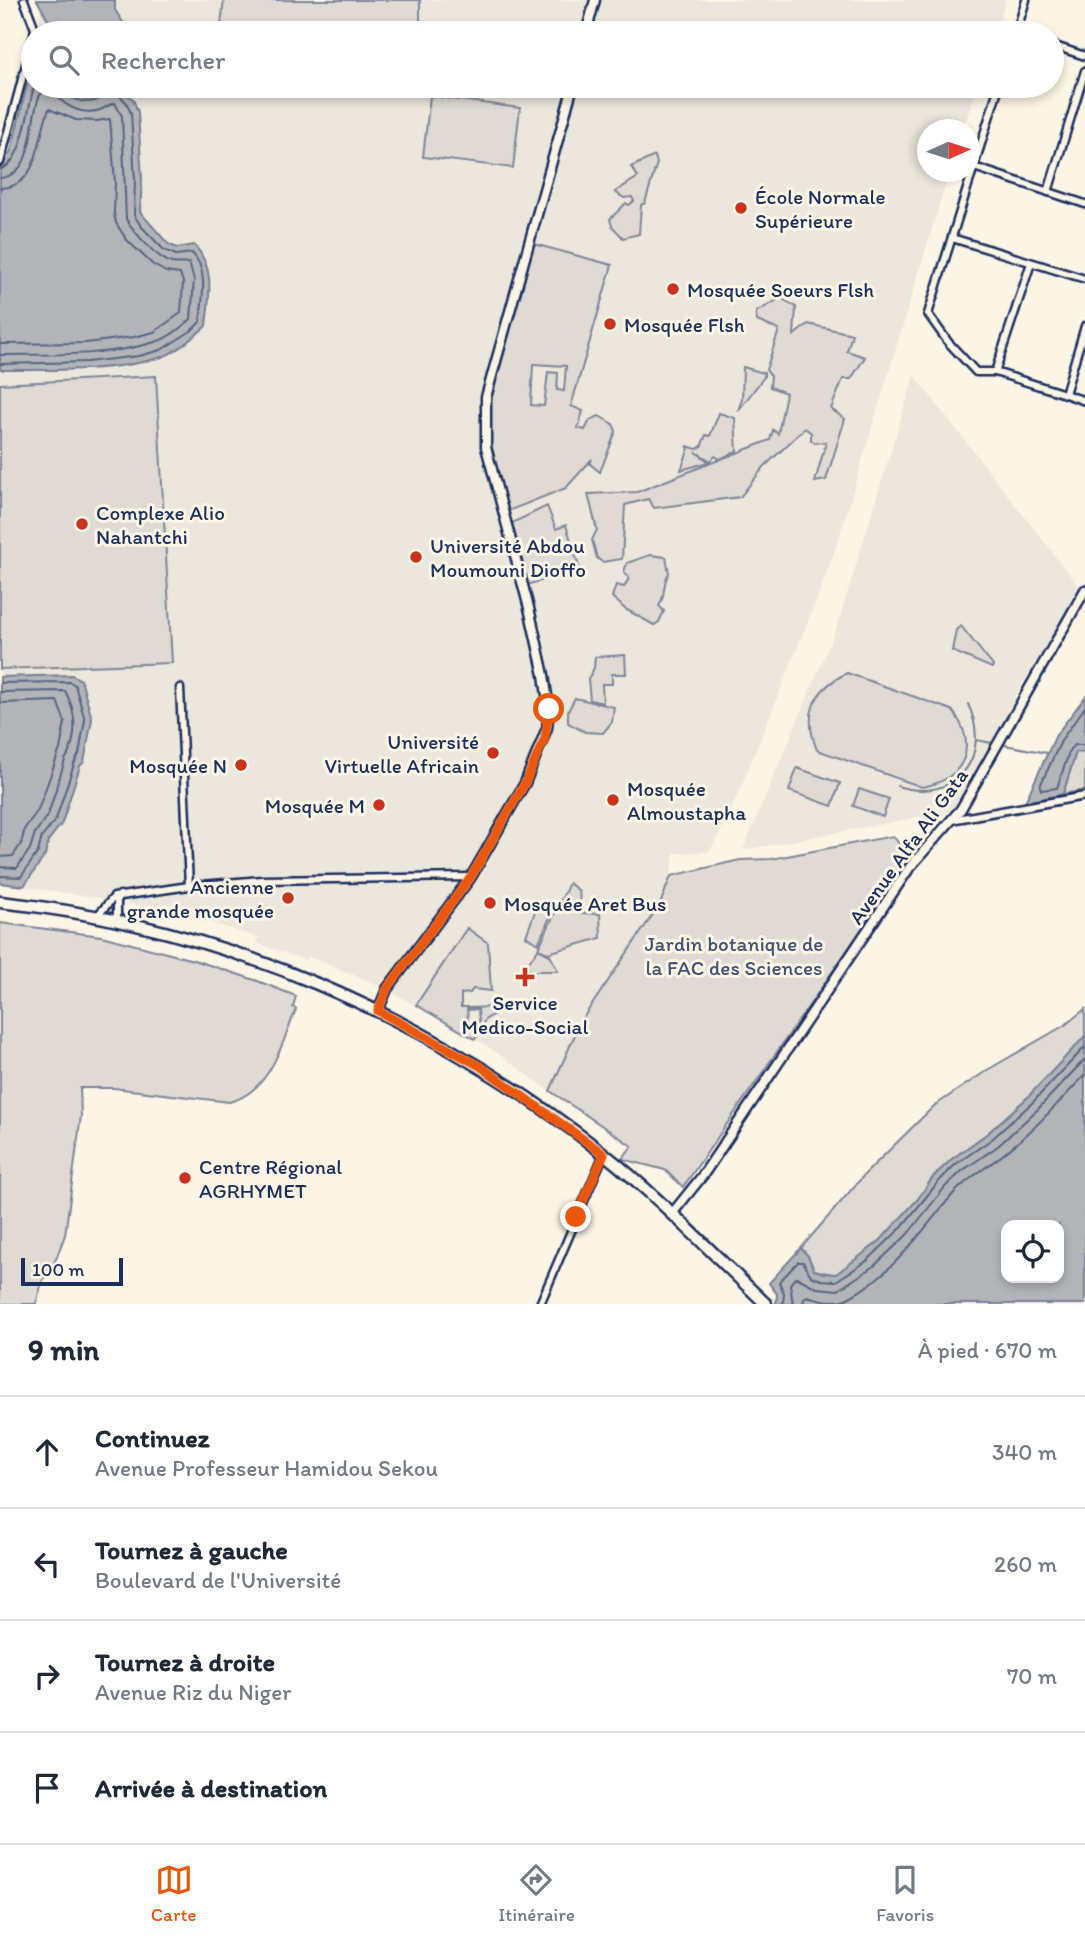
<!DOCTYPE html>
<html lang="fr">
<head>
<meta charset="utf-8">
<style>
	body { margin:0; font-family:Itim,sans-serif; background:#f6f6f7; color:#1f2937 }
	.controls { position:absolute; right:21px; bottom:21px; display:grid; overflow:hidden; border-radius:14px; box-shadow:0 4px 10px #0003 }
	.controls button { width:63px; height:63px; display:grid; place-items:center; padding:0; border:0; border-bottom:2px solid #e0e1e3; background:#fff; color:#1f2937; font:35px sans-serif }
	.compass { position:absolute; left:917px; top:119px; width:63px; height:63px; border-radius:50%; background:#fff; box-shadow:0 4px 10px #0003; rotate:87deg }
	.scale { position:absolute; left:21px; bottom:18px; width:102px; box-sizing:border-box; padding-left:7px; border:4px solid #1b2f5e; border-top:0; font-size:19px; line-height:24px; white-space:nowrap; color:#1b2f5e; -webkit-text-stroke:5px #fcf5e5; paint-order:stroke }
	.stop { position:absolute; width:21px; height:21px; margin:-16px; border:5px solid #ea580c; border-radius:50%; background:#fff }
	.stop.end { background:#ea580c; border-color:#fff; box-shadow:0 2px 7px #0008 }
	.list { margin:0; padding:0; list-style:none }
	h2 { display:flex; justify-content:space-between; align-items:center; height:91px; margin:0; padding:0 28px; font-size:30px }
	h2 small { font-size:23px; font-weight:400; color:#747a83 }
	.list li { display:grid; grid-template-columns:46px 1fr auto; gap:21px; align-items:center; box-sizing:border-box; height:112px; padding:0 28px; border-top:2px solid #e0e1e3 }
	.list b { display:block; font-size:26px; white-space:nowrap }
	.list p { margin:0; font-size:23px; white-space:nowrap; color:#747a83 }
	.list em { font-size:23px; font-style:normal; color:#747a83 }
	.icon { flex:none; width:38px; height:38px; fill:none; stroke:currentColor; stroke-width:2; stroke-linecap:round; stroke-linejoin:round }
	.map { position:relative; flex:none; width:1085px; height:1304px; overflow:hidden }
	.search { position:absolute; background:#fff; box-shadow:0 4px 10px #0003; left:21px; right:21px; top:21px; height:77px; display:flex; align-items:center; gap:18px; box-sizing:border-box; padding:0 24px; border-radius:38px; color:#747a83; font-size:26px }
	.sheet { height:539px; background:#fff }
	nav { display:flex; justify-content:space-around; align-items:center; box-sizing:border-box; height:98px; border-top:2px solid #e0e1e3; background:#fff; font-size:19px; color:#747a83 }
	nav a { display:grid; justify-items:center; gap:4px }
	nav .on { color:#ea580c }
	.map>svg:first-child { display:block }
	.built { fill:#ece7dc }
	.green { fill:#dfdbd4; stroke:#7d8599; stroke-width:2; fill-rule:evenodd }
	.water { fill:#b2b4b8; stroke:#767f94; stroke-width:2; fill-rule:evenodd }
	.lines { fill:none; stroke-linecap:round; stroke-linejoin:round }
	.shore { stroke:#576482; stroke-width:2 }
	.stream { stroke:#767f94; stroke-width:2 }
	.minor-casing { stroke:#1b2f5e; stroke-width:11 }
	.tertiary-casing { stroke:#1b2f5e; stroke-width:13 }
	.primary-casing { stroke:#1b2f5e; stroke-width:15 }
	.minor { stroke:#fcf5e5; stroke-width:6 }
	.tertiary { stroke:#fcf5e5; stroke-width:8 }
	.primary { stroke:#fcf5e5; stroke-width:10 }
	.route { stroke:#ea580c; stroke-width:9 }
	.poi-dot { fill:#c8321e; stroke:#fcf5e5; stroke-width:2.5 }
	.labels { text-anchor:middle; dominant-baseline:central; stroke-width:6; stroke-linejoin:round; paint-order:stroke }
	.poi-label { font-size:21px; fill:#1b2f5e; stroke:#fcf5e5; text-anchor:start }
	.street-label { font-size:21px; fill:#1b2f5e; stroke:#fcf5e5 }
	.park-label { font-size:21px; fill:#425176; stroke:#fcf5e5 }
</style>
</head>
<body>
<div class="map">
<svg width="1085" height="1304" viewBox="0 0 1085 1304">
	<rect width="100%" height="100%" fill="#fcf5e5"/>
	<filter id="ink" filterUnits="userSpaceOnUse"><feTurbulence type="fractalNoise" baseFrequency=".0143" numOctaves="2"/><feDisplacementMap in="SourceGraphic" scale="14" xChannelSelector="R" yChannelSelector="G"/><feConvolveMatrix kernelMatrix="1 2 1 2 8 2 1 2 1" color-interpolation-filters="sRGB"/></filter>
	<g filter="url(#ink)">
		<g class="built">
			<polygon points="42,0 1006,0 995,33 37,33"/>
			<polygon points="33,51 33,86 978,86 963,129 928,130 928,172 949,172 839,538 817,599 740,790 713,846 708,852 674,853 671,876 660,904 572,1045 550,1091 487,1046 387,989 307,956 305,960 256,943 258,937 179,914 105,899 0,883 0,187"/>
			<polygon points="914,375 1081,589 1021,686 957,810 743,850 838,624"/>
		</g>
		<g class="green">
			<polygon points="224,0 420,0 420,33 220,33"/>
			<polygon points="430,96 520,108 513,168 423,157"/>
			<polygon points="655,156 657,163 645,203 641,205 639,234 623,238 612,226 610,219 626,203 629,205 634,201 632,197 624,198 615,192 638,177 631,167"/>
			<path d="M 534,244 L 612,265 L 571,406 L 583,411 L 578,428 L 585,430 L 590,420 L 599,416 L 613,424 L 616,431 L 600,472 L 590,464 L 592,459 L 566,488 L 508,511 L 491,445 L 490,404 ZM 533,364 L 566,366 L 564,391 L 557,390 L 558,373 L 548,372 L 544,406 L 531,405 Z"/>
			<polygon points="781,298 796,307 794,335 808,324 852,334 847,351 865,357 851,379 843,379 831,409 845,419 826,480 815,482 826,442 815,443 811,440 811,433 805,428 764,467 740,497 654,508 648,499 625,505 622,559 602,562 597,558 592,540 597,530 588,494 637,492 770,440 773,430 778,434 786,393 770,387 771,376 766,370 779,330 757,321 756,312"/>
			<polygon points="743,367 764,373 764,377 738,411 742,399"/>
			<polygon points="156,376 172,663 0,669 0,384"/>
			<polygon points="719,413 735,418 737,451 720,459 715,456 711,461 696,452 709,462 681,470 689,448 687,446 697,449 701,447 706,435 710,436"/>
			<polygon points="547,506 556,529 566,525 580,570 526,585 512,523"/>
			<path d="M 650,555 L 666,557 L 669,573 C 662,583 666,596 659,606 L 664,611 L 659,622 L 654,625 L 625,609 L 612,597 L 616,585 L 624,587 L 629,578 L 624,572 L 627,563 Z"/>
			<polygon points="961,626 993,666 992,668 952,651 956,630"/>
			<polygon points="625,655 626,674 612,674 612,684 602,684 603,703 590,700 588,679 594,668 595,657"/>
			<path d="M 847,673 L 952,710 C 979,744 966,780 922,787 L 817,750 C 803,715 812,690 847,673 Z"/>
			<polygon points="575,698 614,707 612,722 603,733 585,732 568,723 568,711"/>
			<polygon points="1076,752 1085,753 1085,790 1063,794"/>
			<polygon points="797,768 840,783 832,806 789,791"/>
			<polygon points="859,789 889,799 883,817 853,806"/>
			<polygon points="893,836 911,859 683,1187 665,1170 622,1159 632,1146 550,1091 581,1021 660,904 671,876 740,860 771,859"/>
			<polygon points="569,883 579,891 581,913 600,914 601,938 548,953 538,949 550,955 558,971 530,971 526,966 538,949"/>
			<polygon points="556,904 538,944 526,936 537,906"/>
			<path d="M 0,923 L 101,936 L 197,961 L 255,980 L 296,996 L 293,1007 L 296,1009 C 282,1044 270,1092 229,1102 L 114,1088 L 80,1088 L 81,1116 L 65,1235 L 56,1259 L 42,1282 L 36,1304 L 0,1304 Z"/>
			<polygon points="467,928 488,943 491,991 473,989 470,993 461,994 461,1007 467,1007 468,1023 479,1022 478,1009 469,1010 469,1008 496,1007 495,1013 485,1020 475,1039 416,1005"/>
			<polygon points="1085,1009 1085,1037 1027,1098 988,1133 952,1159 934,1176 918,1199 880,1241 836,1275 814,1270 808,1256 801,1248 865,1174 934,1106 989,1069 1065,1025"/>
		</g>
		<g class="water">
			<polygon points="37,0 115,0 115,10 130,33 55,33"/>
			<path d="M 33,80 L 33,86 L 63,86 L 80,94 L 95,95 L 109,86 L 117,86 L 133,99 L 138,112 L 142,180 L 140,212 L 168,244 L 177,248 L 194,245 C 216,268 209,297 206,326 C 194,337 177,352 162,357 C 115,372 50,370 0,370 L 0,174 L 3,162 L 11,151 L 27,85 Z"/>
			<polygon points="72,675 81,680 92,719 84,762 80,766 62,823 48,841 45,855 24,886 0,883 0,677"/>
			<polygon points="1085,697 1085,752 1076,752 1063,794 1025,802 1056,735"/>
			<path d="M 1085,1036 L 1085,1304 L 776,1304 L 777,1294 L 769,1283 L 801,1248 L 808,1256 L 814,1270 L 823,1273 L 836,1274 L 880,1241 L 918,1199 L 934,1176 L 952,1159 L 988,1133 L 1027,1098 ZM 1006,1225 L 1059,1225 L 1059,1278 L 1006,1278 Z"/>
		</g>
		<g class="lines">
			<g class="shore">
				<path d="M 0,169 C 22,166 28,109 33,90 L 38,86"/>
				<path d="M 0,178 C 37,175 28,118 40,95 C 42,92 46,90 48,87 L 53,87 C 58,105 82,116 100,110 C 105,108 110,104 115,103 L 122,116 L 126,219 C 135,233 156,258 172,263 C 178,264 184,263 189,263 L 194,280 L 191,319 C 182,327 167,339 155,342 C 106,357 51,354 0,355"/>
				<path d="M 0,188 C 41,187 37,136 49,109 L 76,120 L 96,121 L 110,119 L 115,182 L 114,213 L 116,223 L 126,239 L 152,264 L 166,272 L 180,274 L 183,282 L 181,313 L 154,332 L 134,337 L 86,343 L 0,344"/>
				<path d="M 0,364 L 87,362 L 139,356 L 161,350 L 191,331 L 200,322 C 202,301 209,269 192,253 L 176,255 L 164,250 L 141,226 L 134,215 L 135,181 L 131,113 L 126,102 L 114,90 C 96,104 85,106 65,94 L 62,86"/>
				<polyline points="0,683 70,682 75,685 85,720 79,754 74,764 56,819 42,837 38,852 21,877 0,876"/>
				<path d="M 0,692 L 65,691 C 77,712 78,739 65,760 L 48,815 L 35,833 L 30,849 L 17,868 L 0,867"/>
				<polyline points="0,703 57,701 65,722 60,749 38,810 25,828 21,844 13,856 0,857"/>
				<polyline points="1085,707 1062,739 1040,786 1041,790 1057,788 1070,749 1075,745 1085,745"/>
				<polyline points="783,1304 784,1293 779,1282 798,1262 803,1262 811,1276 821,1280 836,1281 867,1261 900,1229 940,1180 956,1164 992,1139 1032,1103 1085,1047"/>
				<polyline points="793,1304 790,1284 796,1277 817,1288 838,1290 873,1267 907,1235 946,1186 962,1171 998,1146 1038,1109 1085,1059"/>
				<path d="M 803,1304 L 804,1298 L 807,1296 C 819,1300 836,1304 848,1298 C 894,1274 922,1230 954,1193 C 969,1177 988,1167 1005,1153 C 1034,1130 1059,1102 1085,1075"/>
			</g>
			<g class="stream">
				<polyline points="976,740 992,743"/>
				<polyline points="1005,745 1047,753"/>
				<path d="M 897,786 C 955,804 993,758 968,704"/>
			</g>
			<g class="minor-casing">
				<g id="minor">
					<polyline points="24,0 35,29 34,33"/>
					<polyline points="1016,33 1026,0"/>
					<polyline points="1052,45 1085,56"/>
					<polyline points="999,86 928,314 948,342 976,372 995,372 1065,394 1085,326"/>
					<polyline points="0,162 33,38"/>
					<polyline points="974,167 1085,204"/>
					<polyline points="1048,192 1085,71"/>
					<polyline points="952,238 1085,279"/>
					<polyline points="995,372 1031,263"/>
					<polyline points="1065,394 1085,401"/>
					<polyline points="180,688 189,886"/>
					<polyline points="951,820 1085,796"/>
					<polyline points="97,916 114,897 189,886 262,880 471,877"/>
					<polyline points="117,920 117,901 120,895"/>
					<polyline points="540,1304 604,1154"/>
				</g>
			</g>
			<g class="tertiary-casing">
				<g id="tertiary">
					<polyline points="586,33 595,0"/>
					<polyline points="378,1011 387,989 471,877 525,783 547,728 549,709 544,675 529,608 486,447 486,397 573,86"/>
					<polyline points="671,1215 703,1175 910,867 961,809 1085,590"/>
				</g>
			</g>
			<g class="primary-casing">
				<path id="primary" d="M 0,902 C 222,925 428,1016 603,1153 C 660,1198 713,1254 766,1304"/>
			</g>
			<use href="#minor" class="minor"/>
			<use href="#tertiary" class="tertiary"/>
			<use href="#primary" class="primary"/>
		</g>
	</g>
	<g class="lines" filter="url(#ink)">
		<polyline class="route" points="549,709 545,738 525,783 471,877 387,989 378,1011 480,1066 604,1154 576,1217"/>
	</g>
	<g class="poi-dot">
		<circle cx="741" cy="208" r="7"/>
		<circle cx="673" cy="289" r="7"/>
		<circle cx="610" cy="324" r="7"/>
		<circle cx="82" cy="524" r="7"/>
		<circle cx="416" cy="557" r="7"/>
		<circle cx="493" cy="753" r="7"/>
		<circle cx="241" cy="765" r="7"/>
		<circle cx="613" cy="800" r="7"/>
		<circle cx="379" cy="805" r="7"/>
		<circle cx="288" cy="898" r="7"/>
		<circle cx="490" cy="903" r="7"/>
		<path d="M521.5 966.5h7v7h7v7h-7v7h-7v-7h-7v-7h7z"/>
		<circle cx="185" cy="1178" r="7"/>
	</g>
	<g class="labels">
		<g class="poi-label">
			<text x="755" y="196">École Normale<tspan x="755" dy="24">Supérieure</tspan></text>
			<text x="687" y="289">Mosquée Soeurs Flsh</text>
			<text x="624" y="324">Mosquée Flsh</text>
			<text x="96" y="512">Complexe Alio<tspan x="96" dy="24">Nahantchi</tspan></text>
			<text x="430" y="545">Université Abdou<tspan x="430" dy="24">Moumouni Dioffo</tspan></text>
			<text x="479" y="741" text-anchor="end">Université<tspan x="479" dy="24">Virtuelle Africain</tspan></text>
			<text x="227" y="765" text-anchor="end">Mosquée N</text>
			<text x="627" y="788">Mosquée<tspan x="627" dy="24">Almoustapha</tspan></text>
			<text x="365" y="805" text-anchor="end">Mosquée M</text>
			<text x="274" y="886" text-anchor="end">Ancienne<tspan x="274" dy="24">grande mosquée</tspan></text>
			<text x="504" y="903">Mosquée Aret Bus</text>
			<text x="525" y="1002" text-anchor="middle">Service<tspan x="525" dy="24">Medico-Social</tspan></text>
			<text x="199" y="1166">Centre Régional<tspan x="199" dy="24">AGRHYMET</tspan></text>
		</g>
		<g class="street-label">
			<text transform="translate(908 846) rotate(-54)">Avenue Alfa Ali Gata</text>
		</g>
		<g class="park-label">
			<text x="734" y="943">Jardin botanique de<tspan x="734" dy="24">la FAC des Sciences</tspan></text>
		</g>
	</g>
</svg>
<div class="controls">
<button><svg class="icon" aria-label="locate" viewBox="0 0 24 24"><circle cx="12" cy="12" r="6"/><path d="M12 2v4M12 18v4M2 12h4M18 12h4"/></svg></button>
</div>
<svg class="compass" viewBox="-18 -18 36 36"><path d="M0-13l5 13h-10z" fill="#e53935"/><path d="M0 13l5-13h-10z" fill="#747a83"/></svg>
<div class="scale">100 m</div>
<div class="stop" style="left:549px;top:709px"></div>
<div class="stop end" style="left:576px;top:1217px"></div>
<div class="search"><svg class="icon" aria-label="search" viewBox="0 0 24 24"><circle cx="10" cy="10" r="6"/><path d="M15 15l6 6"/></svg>Rechercher</div>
</div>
<section class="sheet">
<h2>9 min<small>À pied · 670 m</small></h2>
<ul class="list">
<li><svg class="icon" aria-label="ahead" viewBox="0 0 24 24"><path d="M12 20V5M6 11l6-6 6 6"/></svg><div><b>Continuez</b><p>Avenue Professeur Hamidou Sekou</p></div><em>340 m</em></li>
<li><svg class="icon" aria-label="left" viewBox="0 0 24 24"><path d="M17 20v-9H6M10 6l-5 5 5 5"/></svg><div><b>Tournez à gauche</b><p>Boulevard de l'Université</p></div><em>260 m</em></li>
<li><svg class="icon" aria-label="right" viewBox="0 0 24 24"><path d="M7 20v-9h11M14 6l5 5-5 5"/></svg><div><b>Tournez à droite</b><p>Avenue Riz du Niger</p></div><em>70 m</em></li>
<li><svg class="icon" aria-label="arrive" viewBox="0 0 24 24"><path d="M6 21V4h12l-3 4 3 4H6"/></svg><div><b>Arrivée à destination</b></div></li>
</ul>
</section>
<nav>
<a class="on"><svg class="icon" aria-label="map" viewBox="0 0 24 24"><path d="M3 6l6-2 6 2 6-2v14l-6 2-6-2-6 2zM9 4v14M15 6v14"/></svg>Carte</a>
<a><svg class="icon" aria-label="directions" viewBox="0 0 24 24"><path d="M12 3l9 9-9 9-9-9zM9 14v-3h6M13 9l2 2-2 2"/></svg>Itinéraire</a>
<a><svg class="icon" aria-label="saved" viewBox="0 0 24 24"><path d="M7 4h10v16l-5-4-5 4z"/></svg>Favoris</a>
</nav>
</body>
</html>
